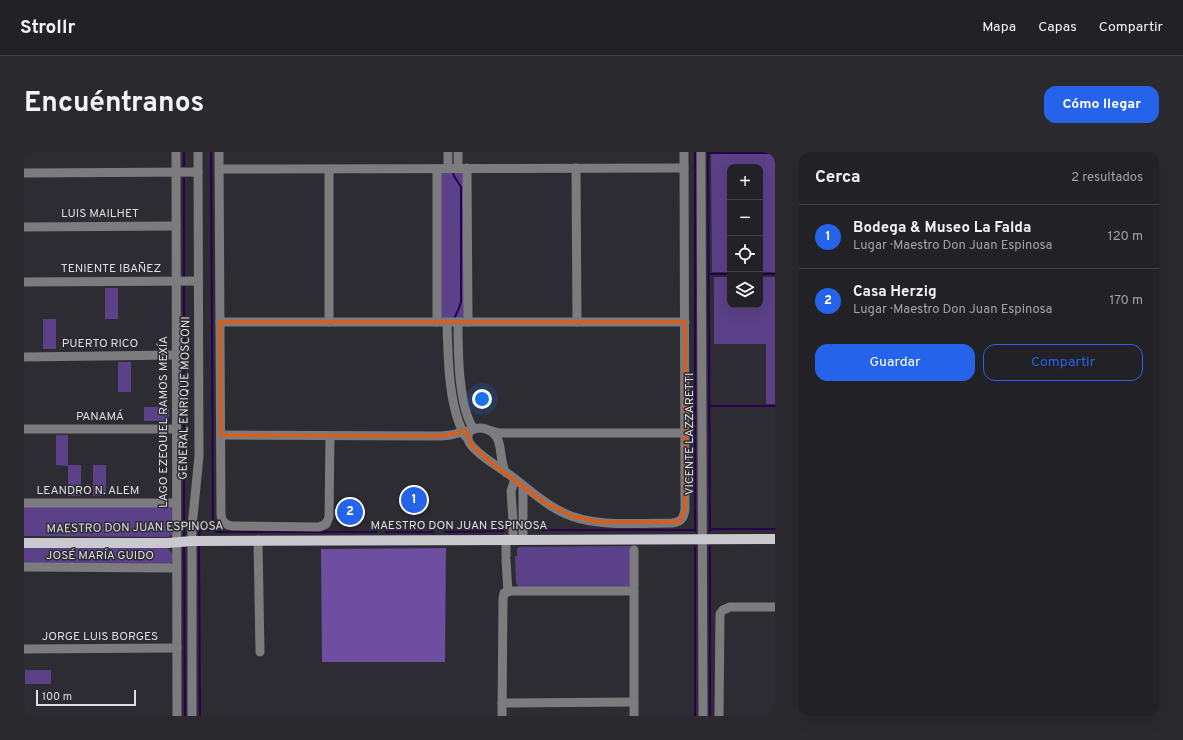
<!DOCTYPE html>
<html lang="es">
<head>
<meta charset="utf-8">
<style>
	body { margin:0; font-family:Overpass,sans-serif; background:#2a292e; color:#f1f3f6 }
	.controls { position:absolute; right:12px; top:12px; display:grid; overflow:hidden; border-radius:8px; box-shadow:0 4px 16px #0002 }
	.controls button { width:36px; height:36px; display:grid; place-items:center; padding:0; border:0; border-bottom:1px solid #3f3e43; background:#222126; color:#f1f3f6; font:20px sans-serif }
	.scale { position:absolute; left:12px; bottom:10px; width:100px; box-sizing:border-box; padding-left:4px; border:2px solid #dedde1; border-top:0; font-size:11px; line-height:14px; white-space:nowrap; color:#dedde1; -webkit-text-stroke:3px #2e2c33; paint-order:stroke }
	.you { position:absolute; left:458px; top:247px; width:14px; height:14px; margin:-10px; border:3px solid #fff; border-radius:50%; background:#1a73e8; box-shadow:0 0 0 6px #1a73e833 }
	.badge { display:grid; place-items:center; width:26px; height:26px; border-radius:50%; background:#2563eb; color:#fff; font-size:13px; font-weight:700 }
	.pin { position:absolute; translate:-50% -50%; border:2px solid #fff; box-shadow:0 1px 4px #0006 }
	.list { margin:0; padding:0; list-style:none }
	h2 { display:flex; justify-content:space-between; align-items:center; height:52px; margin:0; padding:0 16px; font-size:17px }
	h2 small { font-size:13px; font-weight:400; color:#a2a3a7 }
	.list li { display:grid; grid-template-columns:26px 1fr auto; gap:12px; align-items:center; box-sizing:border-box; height:64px; padding:0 16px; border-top:1px solid #3f3e43 }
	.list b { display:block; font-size:15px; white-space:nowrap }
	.list p { margin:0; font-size:13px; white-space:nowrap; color:#a2a3a7 }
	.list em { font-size:13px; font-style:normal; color:#a2a3a7 }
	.actions { display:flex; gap:8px; padding:12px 16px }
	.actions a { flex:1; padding:9px 0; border:1px solid #2563eb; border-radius:12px; text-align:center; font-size:14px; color:#2563eb }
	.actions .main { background:#2563eb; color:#fff }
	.icon { flex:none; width:22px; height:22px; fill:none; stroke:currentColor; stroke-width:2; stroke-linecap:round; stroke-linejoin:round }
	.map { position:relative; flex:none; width:751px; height:564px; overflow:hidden; border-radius:12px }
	header { display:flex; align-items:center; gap:24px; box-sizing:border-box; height:56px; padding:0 20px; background:#222126; border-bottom:1px solid #3f3e43 }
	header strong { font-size:19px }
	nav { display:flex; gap:22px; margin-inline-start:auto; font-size:14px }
	.intro { display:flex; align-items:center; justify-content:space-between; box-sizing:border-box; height:96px; padding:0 24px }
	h1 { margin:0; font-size:28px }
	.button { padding:10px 18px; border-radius:12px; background:#2563eb; color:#fff; font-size:14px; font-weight:700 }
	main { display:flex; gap:24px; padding:0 24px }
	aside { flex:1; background:#222126; border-radius:12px; box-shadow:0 4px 16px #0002 }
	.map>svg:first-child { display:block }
	.green { fill:#5b4187 }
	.forest { fill:#6d4ea1 }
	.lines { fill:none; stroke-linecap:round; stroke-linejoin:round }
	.stream { stroke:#290050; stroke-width:2 }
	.minor { stroke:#7c7b7e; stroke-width:9 }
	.major { stroke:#cbc9d0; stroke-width:10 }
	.marked { fill:none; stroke:#e8590c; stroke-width:3; stroke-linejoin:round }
	.labels { text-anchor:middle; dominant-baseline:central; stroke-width:3; stroke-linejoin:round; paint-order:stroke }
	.street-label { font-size:12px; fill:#dedde1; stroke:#2e2c33 }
</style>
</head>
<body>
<header>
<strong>Strollr</strong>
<nav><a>Mapa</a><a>Capas</a><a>Compartir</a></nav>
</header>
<div class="intro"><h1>Encuéntranos</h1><a class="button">Cómo llegar</a></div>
<main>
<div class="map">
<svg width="751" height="564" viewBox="0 0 751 564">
	<rect width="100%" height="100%" fill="#2e2c33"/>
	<g class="green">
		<polygon points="687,0 751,0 751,120 736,120 736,15 706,15 706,120 688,120"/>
		<polygon points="418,21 438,21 439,22 440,164 438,166 419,167 417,165 416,22"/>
		<polygon points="690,125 706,125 706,153 736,153 736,125 751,125 751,252 742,252 742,192 690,192"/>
		<rect x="81" y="136" width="13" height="31"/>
		<rect x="19" y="167" width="13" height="30"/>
		<rect x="94" y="210" width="13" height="30"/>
		<polygon points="120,255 145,255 145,264 141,269 120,269"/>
		<polygon points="32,283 44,283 44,313 57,313 57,344 44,344 44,314 32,313"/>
		<polygon points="69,313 82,313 82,343 69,344"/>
		<polygon points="0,354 147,355 148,358 149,380 148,383 144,385 0,384"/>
		<polygon points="608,394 606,433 603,435 495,435 492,431 491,404 493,404 493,397 495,395"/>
		<path d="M 0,396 L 142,396 C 149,398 151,407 146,412 L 0,411 Z"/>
		<rect x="1" y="518" width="26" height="14"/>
	</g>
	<polygon class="forest" points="422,396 421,510 298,510 297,397"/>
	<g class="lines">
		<g class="stream">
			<polyline points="160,0 160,14"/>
			<polyline points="429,0 429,11"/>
			<polyline points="671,0 671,379"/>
			<polyline points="684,0 686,379"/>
			<polyline points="684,1 751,1"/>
			<polyline points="429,20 430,24 437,35 437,150 435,156 430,167"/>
			<polyline points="685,122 706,122"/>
			<polyline points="736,122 751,122"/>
			<polyline points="160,126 160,27"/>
			<polyline points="160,135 160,383"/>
			<polyline points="685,254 751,254"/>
			<polyline points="188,377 192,380 353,380"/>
			<polyline points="686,377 751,377"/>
			<polyline points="516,378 670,378"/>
			<polyline points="362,380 409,380"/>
			<polyline points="421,380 479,379"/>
			<polyline points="175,384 176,378 187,378 189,374 187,0"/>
			<polyline points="175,394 176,564"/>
			<polyline points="671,395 671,564"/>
			<polyline points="160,396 161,564"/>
			<polyline points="686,564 686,395"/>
		</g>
		<g class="minor">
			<polyline points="152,0 153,564"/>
			<path d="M 195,0 L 197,363 C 198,371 203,374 211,374 L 295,375 L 302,372 L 305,365 L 306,284"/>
			<polyline points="424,0 424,16"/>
			<polyline points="434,0 434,16"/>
			<polyline points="677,0 679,564"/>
			<polyline points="443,16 444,170"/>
			<polyline points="552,16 553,170"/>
			<polyline points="196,17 660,16"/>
			<polyline points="305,17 305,170"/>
			<polyline points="413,17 413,170"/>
			<polyline points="0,21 174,20"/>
			<polyline points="0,75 152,74"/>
			<polyline points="0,130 174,129"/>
			<polyline points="196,170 661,170"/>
			<path d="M 423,170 C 424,204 424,254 441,284"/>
			<polyline points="0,205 152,203"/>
			<polyline points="0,277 152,277"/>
			<polyline points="464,278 476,281 661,281"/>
			<path d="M 197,283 L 417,284 L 427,283 L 450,277 C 434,256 434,196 434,170"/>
			<path d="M 482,321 C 473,306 482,284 462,277 C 456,275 451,276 446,279 C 444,282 443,286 445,290 C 450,300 473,314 483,321 C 507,338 527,360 557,367 C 584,374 620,371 648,371 C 657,370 660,366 661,357 L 660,0"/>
			<polyline points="499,334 499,387"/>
			<polyline points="0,351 152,351"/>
			<polyline points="489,369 487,339 491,327"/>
			<polyline points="489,371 489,387"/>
			<polyline points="482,387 482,404"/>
			<polyline points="234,388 236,500"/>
			<polyline points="610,398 610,564"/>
			<polyline points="482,408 484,440"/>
			<polyline points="0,415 152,416"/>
			<polyline points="0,497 153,496"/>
			<polyline points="478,551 610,550"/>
			<polyline points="168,564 168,375 175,304 174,0"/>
			<polyline points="478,564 479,447 480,441 486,439 610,439"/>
			<polyline points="695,564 696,462 699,458 706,455 751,455"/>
		</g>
		<polyline class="major" points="0,391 144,391 168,389 751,387"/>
	</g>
	<path class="marked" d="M 196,170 L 661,170 L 661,357 L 655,370 L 576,370 L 547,364 L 518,349 L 470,313 L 448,294 L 442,279 L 417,284 L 197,283 Z"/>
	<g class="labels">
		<g class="street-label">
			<text x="76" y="62">LUIS MAILHET</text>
			<text x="87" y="117">TENIENTE IBAÑEZ</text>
			<text x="76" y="192">PUERTO RICO</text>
			<text transform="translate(161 246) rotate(-89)">GENERAL ENRIQUE MOSCONI</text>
			<text x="76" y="265">PANAMÁ</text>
			<text transform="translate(140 270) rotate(-90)">LAGO EZEQUIEL RAMOS MEXÍA</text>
			<text transform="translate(666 282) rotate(-90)">VICENTE LAZZARETTI</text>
			<text x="64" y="339">LEANDRO N. ALEM</text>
			<text x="435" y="374">MAESTRO DON JUAN ESPINOSA</text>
			<text transform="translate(111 376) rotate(-1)">MAESTRO DON JUAN ESPINOSA</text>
			<text x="76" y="404">JOSÉ MARÍA GUIDO</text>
			<text x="76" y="485">JORGE LUIS BORGES</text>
		</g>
	</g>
</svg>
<div class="controls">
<button>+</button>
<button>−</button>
<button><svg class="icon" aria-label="locate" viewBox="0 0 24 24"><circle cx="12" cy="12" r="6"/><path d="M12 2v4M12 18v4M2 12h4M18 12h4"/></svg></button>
<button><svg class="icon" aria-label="layers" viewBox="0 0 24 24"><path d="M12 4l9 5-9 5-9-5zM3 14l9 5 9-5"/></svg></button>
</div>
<div class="scale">100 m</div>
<div class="you"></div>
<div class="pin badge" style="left:390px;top:348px">1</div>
<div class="pin badge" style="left:326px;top:360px">2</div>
</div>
<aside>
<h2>Cerca<small>2 resultados</small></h2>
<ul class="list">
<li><span class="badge">1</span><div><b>Bodega &amp; Museo La Falda</b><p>Lugar · Maestro Don Juan Espinosa</p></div><em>120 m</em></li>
<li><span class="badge">2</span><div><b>Casa Herzig</b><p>Lugar · Maestro Don Juan Espinosa</p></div><em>170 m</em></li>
</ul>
<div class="actions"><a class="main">Guardar</a><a>Compartir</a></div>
</aside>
</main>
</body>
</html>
